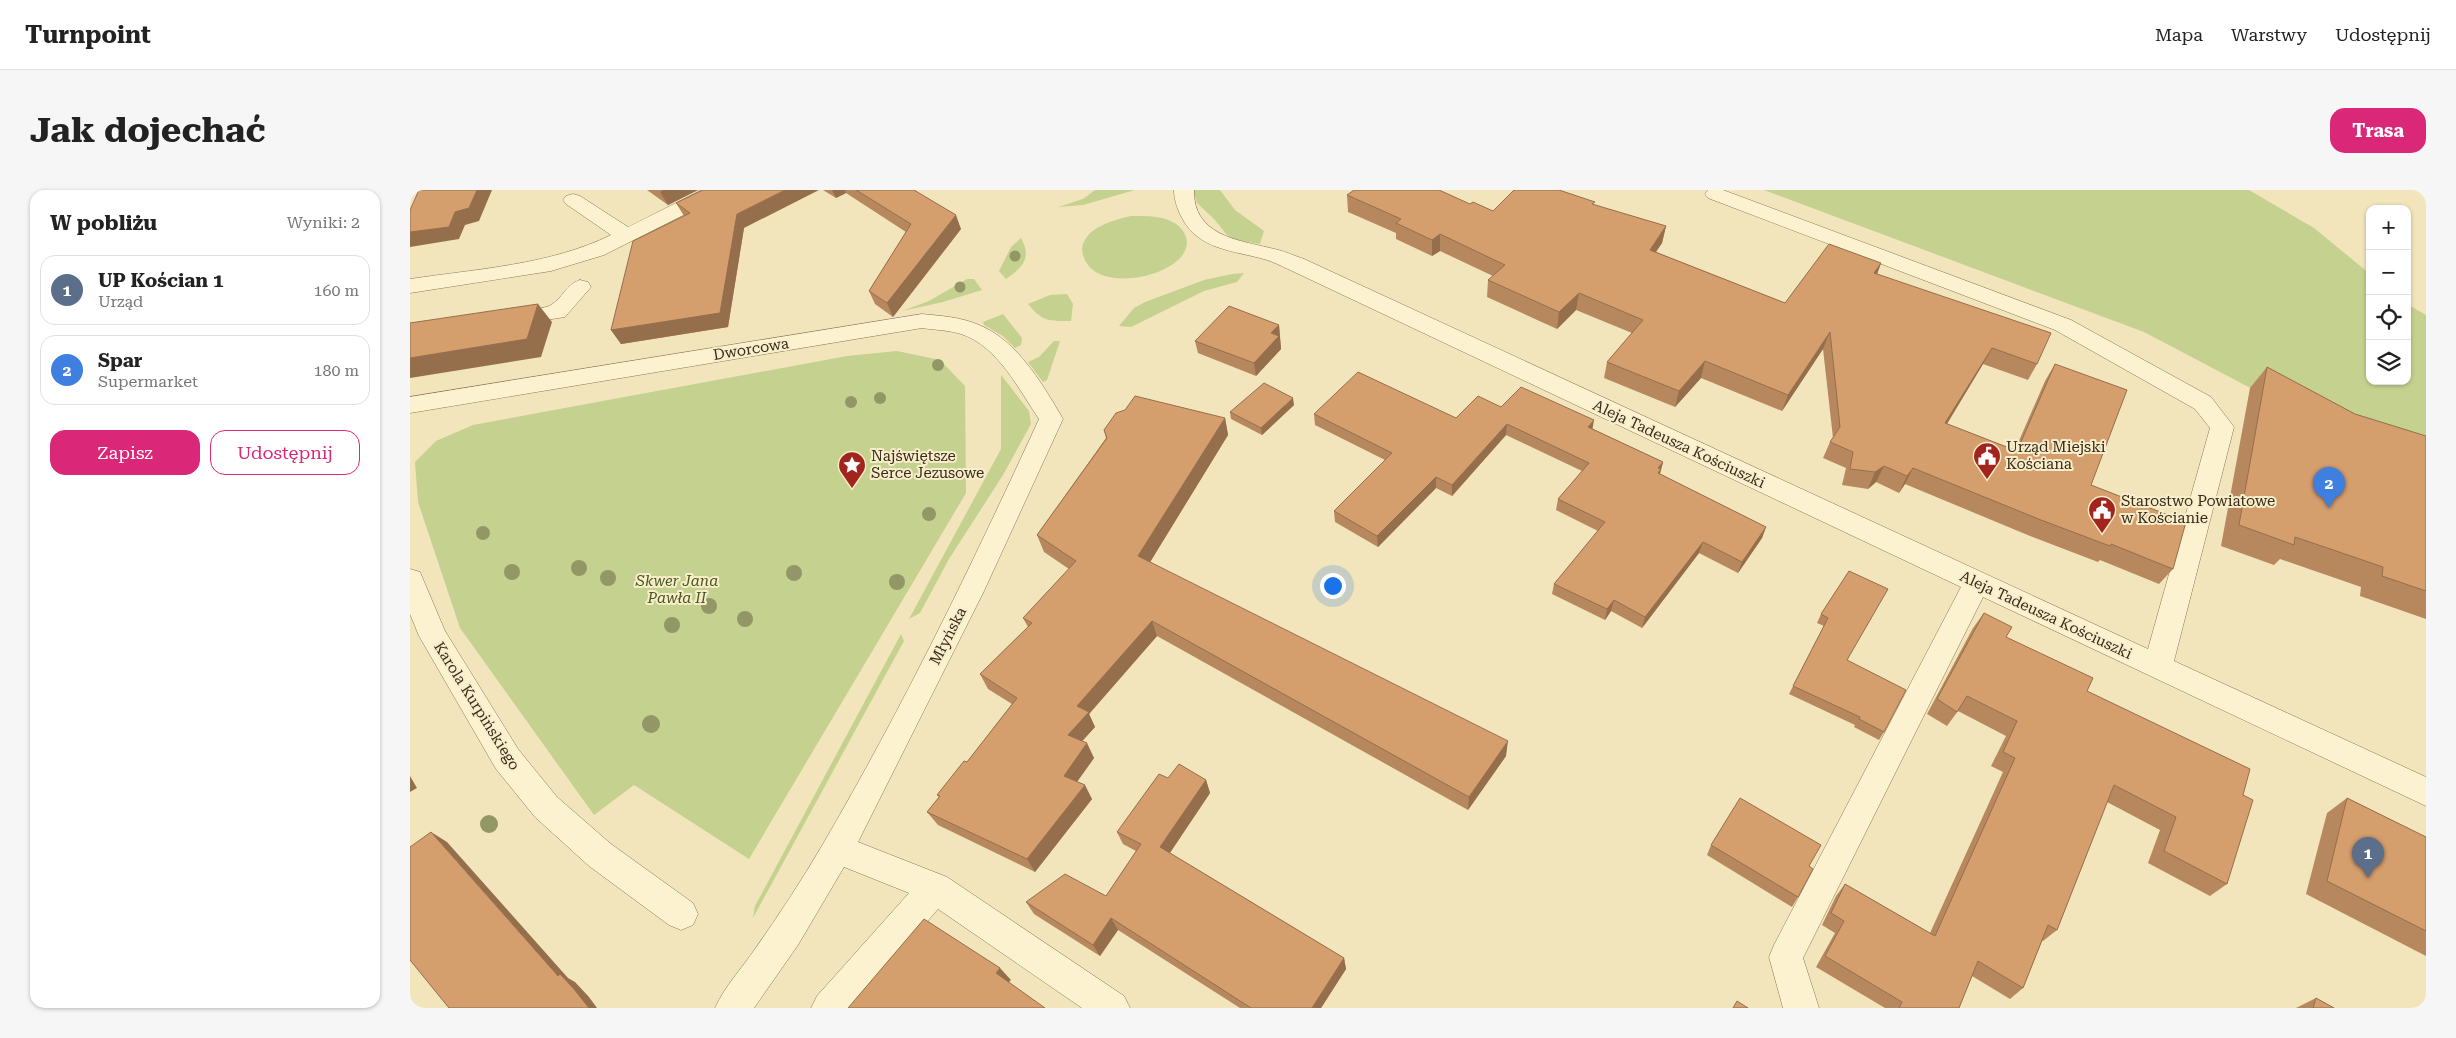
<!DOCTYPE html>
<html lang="pl">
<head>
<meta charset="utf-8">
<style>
	body { margin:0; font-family:"Roboto Serif",serif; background:#f6f6f6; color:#222 }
	.controls { position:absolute; right:15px; top:15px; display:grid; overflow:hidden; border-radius:10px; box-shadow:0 1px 4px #0004 }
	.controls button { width:45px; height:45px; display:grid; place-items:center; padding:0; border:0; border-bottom:1px solid #e0e0e0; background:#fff; color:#222; font:25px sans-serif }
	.you { position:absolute; left:922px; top:395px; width:18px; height:18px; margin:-12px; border:4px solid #fff; border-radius:50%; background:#1a73e8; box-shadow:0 0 0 8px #1a73e833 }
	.badge { display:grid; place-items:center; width:32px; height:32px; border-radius:50%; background:#db2777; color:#fff; font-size:16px; font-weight:700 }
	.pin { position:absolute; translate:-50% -41px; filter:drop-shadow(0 1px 2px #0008) }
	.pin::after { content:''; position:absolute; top:26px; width:18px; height:15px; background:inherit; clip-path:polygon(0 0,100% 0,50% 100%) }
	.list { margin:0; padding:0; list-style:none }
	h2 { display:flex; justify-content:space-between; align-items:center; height:65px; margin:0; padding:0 20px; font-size:21px }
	h2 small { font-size:16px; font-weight:400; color:#767676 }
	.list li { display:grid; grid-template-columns:32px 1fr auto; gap:15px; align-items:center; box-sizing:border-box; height:70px; margin:0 10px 10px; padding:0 10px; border:1px solid #e0e0e0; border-radius:15px }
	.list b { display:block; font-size:19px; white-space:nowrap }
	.list p { margin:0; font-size:16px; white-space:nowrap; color:#767676 }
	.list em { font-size:16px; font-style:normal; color:#767676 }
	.actions { display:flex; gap:10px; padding:15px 20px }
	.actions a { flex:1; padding:11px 0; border:1px solid #db2777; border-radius:15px; text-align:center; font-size:18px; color:#db2777 }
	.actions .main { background:#db2777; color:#fff }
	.icon { flex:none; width:28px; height:28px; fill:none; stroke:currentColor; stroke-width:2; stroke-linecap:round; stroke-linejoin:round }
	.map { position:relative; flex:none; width:2016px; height:818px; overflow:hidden; border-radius:15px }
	header { display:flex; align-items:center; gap:30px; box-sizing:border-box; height:70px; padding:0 25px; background:#fff; border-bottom:1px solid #e0e0e0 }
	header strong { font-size:24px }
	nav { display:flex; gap:28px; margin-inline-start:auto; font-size:18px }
	.intro { display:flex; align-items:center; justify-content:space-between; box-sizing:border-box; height:120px; padding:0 30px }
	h1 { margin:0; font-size:35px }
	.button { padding:12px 22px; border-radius:15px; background:#db2777; color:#fff; font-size:18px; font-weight:700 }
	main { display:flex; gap:30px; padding:0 30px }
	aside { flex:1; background:#fff; border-radius:15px; box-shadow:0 1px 4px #0004 }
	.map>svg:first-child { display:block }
	.green { fill:#c5d18e }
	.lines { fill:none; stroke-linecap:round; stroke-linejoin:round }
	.minor-casing { stroke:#8b7453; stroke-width:1 }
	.minor { fill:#fcf2cf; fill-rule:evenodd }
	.tree { fill:#939765 }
	.wall { fill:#b7885e }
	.shaded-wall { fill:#956f4c }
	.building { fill:#d59e6d; stroke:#956f4c }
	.labels { text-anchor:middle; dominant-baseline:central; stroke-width:4; stroke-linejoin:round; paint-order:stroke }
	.street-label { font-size:15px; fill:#392b1a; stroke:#f9eecb }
	.poi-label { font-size:15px; fill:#392b1a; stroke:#f9eecb; text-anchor:start }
	.park-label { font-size:15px; font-style:italic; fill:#46571e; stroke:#f9eecb }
</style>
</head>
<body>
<header>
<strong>Turnpoint</strong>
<nav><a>Mapa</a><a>Warstwy</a><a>Udostępnij</a></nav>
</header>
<div class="intro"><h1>Jak dojechać</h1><a class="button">Trasa</a></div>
<main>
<aside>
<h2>W pobliżu<small>Wyniki: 2</small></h2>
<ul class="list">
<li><span class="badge" style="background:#5c6f8a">1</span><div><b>UP Kościan 1</b><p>Urząd</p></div><em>160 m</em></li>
<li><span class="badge" style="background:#3f7fe0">2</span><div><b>Spar</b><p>Supermarket</p></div><em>180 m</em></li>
</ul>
<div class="actions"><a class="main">Zapisz</a><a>Udostępnij</a></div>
</aside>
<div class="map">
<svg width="2016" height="818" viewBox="0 0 2016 818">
	<rect width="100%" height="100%" fill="#f2e5bb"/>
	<g class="green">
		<polygon points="685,0 725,0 673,15 648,17 673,9"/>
		<polygon points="783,0 810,0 825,20 854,41 850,54 826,50 817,45 805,30 787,13"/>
		<polygon points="1354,0 1839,0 1904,38 1960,84 1960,191 1997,191 1997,114 2016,125 2016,272 1926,243 1734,142"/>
		<path d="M 721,26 C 737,26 762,25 773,41 C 798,79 695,108 676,72 C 673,67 671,60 673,54 C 680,36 704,30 721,26 Z"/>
		<path d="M 611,48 C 622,68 613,77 596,89 L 589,81 L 601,57 Z"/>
		<polygon points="834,83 827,92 794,101 721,137 709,136 724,118 735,112 794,90 822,84"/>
		<polygon points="557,89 564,89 572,100 533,112 492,121 519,111"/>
		<path d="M 657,104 L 663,114 L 661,131 C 638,131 633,132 618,114 L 640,105 Z"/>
		<polygon points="593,124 612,148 611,155 605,158 593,146 574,135 573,132"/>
		<polygon points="644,151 650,151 637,190 633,192 618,172 629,167"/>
		<polygon points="487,161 530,170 555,196 556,303 339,669 224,595 184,625 50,438 8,312 5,272 26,251 63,235 437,166"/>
		<polygon points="591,185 619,221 621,234 593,285 539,369 510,423 499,429 591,259"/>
		<polygon points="491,444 494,451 343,728 345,716"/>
	</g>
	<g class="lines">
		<g class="minor-casing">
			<g id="minor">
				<path d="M 292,0 L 318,0 L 315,4 L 194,65 L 141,81 L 0,103 L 0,89 C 67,79 140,75 201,45 L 156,14 L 153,10 L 156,6 L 163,4 L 170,6 L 218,37 Z"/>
				<path d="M 764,0 L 784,0 C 783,45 827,50 860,58 C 872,60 882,65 894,69 L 1738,459 L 1800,238 L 1785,219 L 1645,140 L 1298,8 L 1295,4 L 1298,0 L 1313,0 L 1661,130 L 1801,207 L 1824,237 L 1764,471 L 2016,587 L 2016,616 L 1573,407 L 1393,768 L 1409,818 L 1373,818 L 1359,767 L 1364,755 L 1551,397 L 878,79 C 871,76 864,72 857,70 C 824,60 788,61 771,26 C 767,18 764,9 764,0 Z"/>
				<path d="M 170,90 L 178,92 L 181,97 L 155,127 L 98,136 L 90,134 L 87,129 L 90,124 C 102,121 133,120 141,115 C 153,108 156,94 170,90 Z"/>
				<path d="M 512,124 C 531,126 551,127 569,135 C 607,150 633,195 653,229 L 574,401 L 448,652 L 537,687 L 714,806 L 720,818 L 672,818 L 528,719 L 442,818 L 401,818 L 407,806 L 499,703 L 434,677 L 388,755 L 344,818 L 305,818 C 315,796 332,778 345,759 C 369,725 392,690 413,654 C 493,517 563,373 629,229 C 609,200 588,156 551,144 C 538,140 525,140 512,138 L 0,223 L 0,207 Z"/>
				<polygon points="0,379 10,382 35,441 108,559 147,607 201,654 283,713 288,724 283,735 271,740 259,735 179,676 125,627 86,579 9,446 0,424"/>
			</g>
		</g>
		<use href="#minor" class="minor"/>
	</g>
	<g class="tree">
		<circle cx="605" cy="66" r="5.5"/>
		<circle cx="550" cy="97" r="5.5"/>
		<circle cx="528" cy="175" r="6"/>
		<circle cx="470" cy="208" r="6"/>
		<circle cx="441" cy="212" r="6"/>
		<circle cx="519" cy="324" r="7"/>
		<circle cx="73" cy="343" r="7"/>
		<circle cx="169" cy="378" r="8"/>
		<circle cx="102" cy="382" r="8"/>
		<circle cx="384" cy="383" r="8"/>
		<circle cx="198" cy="388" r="8"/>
		<circle cx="487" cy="392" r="8"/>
		<circle cx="299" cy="416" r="8"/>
		<circle cx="335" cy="429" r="8"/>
		<circle cx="262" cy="435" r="8"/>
		<circle cx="241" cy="534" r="9"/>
		<circle cx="79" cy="634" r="9"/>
	</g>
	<g class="wall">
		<polygon points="237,0 288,0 258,15"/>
		<polygon points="413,0 504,0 551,39 483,127 465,114 459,101 496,42 436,3 426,8"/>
		<polygon points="937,5 1060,14 1083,21 1184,15 1256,36 1252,53 1246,62 1375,113 1471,73 1467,84 1627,174 1618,190 1573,174 1537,234 1605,260 1635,191 1645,174 1681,295 1763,379 1749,394 1690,370 1688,372 1620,346 1495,294 1489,303 1466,292 1458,299 1432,295 1436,278 1413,268 1420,252 1423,248 1413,159 1372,221 1291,188 1265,217 1194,188 1197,172 1222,143 1166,120 1147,139 1077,107 1078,90 1083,86 1030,61 1022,66 986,49 986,43 938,22"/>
		<polygon points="266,13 334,38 318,137 211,154 201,140 274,26"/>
		<polygon points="869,135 871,159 846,186 788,163 785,151"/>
		<polygon points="1857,177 1945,224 2016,246 2016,429 1950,406 1951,397 1870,369 1864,375 1811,356 1840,198"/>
		<polygon points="884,215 852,245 821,229 820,222"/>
		<polygon points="1091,217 1183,239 1253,272 1250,284 1356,337 1352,348 1328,383 1289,363 1232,438 1201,421 1195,430 1142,404 1144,394 1188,341 1146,320 1148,309 1172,281 1096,245 1042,306 1026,298 968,357 925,332 924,321 975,270 905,235 904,224 1046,228"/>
		<polygon points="815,228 818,245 740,372 1096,566 1058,620 747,446 679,524 685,537 672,551 684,568 667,592 682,609 625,682 528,635 517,622 529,607 527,605 557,572 602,514 578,499 570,484 618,437 613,428 659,379 634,362 627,345 696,248 694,240"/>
		<polygon points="1439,381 1437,470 1474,542 1469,550 1444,537 1445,535 1379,504 1414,436 1407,433 1411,424"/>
		<polygon points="1574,423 1596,447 1833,605 1817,694 1800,706 1738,673 1750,640 1697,612 1647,740 1633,751 1632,751 1613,798 1600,809 1562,786 1549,818 1475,818 1406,777 1425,743 1412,735 1426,706 1435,694 1520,743 1593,582 1581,576 1596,546 1548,521 1537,536 1517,524 1563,438"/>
		<polygon points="758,588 796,590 800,603 760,663 934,768 936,779 911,818 830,818 708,740 690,766 624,724 616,712 696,706 726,661 713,654 707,642"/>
		<polygon points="1937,608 2016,647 2016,766 1896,704 1917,623"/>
		<polygon points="1301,655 1399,676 1388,707 1382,717 1297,665"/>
		<polygon points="1906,808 1924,818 1886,818"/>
	</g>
	<g class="shaded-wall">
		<polygon points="67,0 82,0 69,31 55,35 49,49 0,57 0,42 45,22"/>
		<polygon points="253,0 288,0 258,15 250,2"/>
		<polygon points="375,0 409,0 334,38 318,137 211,154 201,140 327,24"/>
		<polygon points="422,0 435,0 436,3 426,8"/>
		<polygon points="546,25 551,39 483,127 477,113"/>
		<polygon points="1256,36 1252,53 1236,76 1240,60"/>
		<polygon points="1030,44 1030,61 1022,66 1022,50"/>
		<polygon points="1471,73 1465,90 1464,83"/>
		<polygon points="1169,103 1166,120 1147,139 1149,122"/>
		<polygon points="128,114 142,132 131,167 0,188 0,168"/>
		<polygon points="869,135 871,159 846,186 844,173 861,143"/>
		<polygon points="1420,142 1413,159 1372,221 1378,205"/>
		<polygon points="1582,158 1573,174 1527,250 1535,233"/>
		<polygon points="1295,171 1291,188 1265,217 1269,201"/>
		<polygon points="883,208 884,215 852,245 851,238"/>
		<polygon points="815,228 818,245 734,382 728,366"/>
		<polygon points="1184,230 1182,242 1178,237"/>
		<polygon points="1097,234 1096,245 1042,306 1042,295"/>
		<polygon points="1253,272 1250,283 1248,291 1248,278"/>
		<polygon points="1474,276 1466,292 1458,299 1465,282"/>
		<polygon points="1503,278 1495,294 1489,303 1497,286"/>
		<polygon points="1026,287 1026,298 968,357 967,346"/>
		<polygon points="1356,337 1352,348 1328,383 1332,372"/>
		<polygon points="1293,352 1289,363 1232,438 1235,427"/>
		<polygon points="1204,410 1201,421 1195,430 1197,419"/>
		<polygon points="742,431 747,446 679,524 685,537 665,559 658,545 667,516"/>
		<polygon points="1098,551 1096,566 1058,620 1059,607"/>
		<polygon points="677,553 684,568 661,600 654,586"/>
		<polygon points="0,586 7,598 0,602"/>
		<polygon points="796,590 800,603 755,670 750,657"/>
		<polygon points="675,595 682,609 625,682 617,669"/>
		<polygon points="21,642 37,652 158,788 165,792 179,807 187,818 179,818 148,786"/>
		<polygon points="701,728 708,740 690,766 683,755"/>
		<polygon points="934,768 936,779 911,818 902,818"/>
		<polygon points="590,778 601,790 596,795 586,783"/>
	</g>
	<g class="building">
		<polygon points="9,0 67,0 59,18 45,22 39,37 0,42 0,20"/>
		<polygon points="293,0 375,0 327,24 310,123 201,140 223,51 280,23 266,13"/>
		<polygon points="446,0 504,0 546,25 477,113 459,101 501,34"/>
		<polygon points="944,0 1029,0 1060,14 1063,12 1083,21 1104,0 1149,0 1185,12 1182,14 1256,36 1240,60 1375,113 1419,54 1471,73 1464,83 1641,143 1627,174 1582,158 1535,233 1607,261 1645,174 1717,200 1681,295 1776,332 1763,379 1701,354 1700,356 1631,330 1503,278 1497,286 1474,276 1465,282 1440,279 1443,262 1420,252 1430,237 1420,142 1378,205 1295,171 1269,201 1197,172 1233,130 1169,103 1149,122 1078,90 1095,75 1030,44 1022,50 986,33 991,29 937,5"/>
		<polygon points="128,114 117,149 0,168 0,133"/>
		<polygon points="819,116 869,135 861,143 869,146 844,173 785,151"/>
		<polygon points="1857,177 1945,224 2016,246 2016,401 1972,386 1973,377 1885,347 1884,355 1829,335"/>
		<polygon points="948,182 1046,228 1068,206 1091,217 1111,197 1184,230 1178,237 1253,272 1248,278 1251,279 1248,283 1356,337 1332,372 1293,352 1235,427 1204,410 1197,419 1144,394 1195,332 1148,309 1179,273 1097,234 1042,295 1026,287 967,346 924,321 982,263 904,224"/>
		<polygon points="854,193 883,208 851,238 820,222"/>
		<polygon points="725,206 815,228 728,366 1098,551 1059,607 742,431 667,516 679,522 658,545 677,553 654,586 675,595 617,669 517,622 530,606 527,605 554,571 557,572 607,508 570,484 622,433 613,428 666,371 627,345 697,248 694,240 706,223 715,220"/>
		<polygon points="1439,381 1478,399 1437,470 1496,500 1474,542 1449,529 1450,527 1383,496 1418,428 1411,424"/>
		<polygon points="1574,423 1602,437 1596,447 1683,488 1677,501 1840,579 1833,605 1843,610 1817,694 1754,661 1766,627 1704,595 1647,740 1638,735 1613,798 1568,771 1549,818 1489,818 1492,812 1415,766 1434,731 1421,723 1435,694 1525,746 1605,568 1593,562 1607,531 1557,506 1547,522 1527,509"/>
		<polygon points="769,574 796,590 750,657 934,768 902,818 841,818 701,728 683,755 616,712 655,684 696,706 731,654 707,642 749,584 758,588"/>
		<polygon points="1330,608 1411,655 1399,676 1403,679 1388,707 1301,655"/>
		<polygon points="1937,608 2016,647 2016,741 1917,691"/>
		<polygon points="21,642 148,786 150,784 164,799 179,818 39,818 0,770 0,657"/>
		<polygon points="514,729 590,778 586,783 635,818 438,818"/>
		<polygon points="1906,808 1924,818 1903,818"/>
		<polygon points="1327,811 1338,818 1323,818"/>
	</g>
	<defs>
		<g id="civic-pin" transform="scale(1.4375)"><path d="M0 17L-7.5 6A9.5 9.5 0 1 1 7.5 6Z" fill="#a1241d" stroke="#f9eecb"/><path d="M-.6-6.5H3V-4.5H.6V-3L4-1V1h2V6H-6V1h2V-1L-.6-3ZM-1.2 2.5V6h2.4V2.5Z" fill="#fff"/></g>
		<g id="sight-pin" transform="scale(1.4375)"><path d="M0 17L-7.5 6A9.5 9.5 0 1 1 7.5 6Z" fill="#a1241d" stroke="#f9eecb"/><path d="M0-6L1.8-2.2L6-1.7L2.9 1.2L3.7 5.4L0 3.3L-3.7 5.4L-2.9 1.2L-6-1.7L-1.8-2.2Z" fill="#fff"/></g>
	</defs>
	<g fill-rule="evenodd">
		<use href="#civic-pin" x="1577" y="266"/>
		<use href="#sight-pin" x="442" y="275"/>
		<use href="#civic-pin" x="1692" y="320"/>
	</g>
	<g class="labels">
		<g class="street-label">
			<text transform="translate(341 159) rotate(-9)">Dworcowa</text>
			<text transform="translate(1269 254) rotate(25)">Aleja Tadeusza Kościuszki</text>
			<text transform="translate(1636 425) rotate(25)">Aleja Tadeusza Kościuszki</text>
			<text transform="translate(538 446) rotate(-63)">Młyńska</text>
			<text transform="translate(67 516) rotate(58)">Karola Kurpińskiego</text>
		</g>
		<g class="poi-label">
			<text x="1596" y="257">Urząd Miejski<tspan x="1596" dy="17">Kościana</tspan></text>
			<text x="461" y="266">Najświętsze<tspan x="461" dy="17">Serce Jezusowe</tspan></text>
			<text x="1711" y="311">Starostwo Powiatowe<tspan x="1711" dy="17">w Kościanie</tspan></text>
		</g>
		<g class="park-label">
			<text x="267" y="391">Skwer Jana<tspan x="267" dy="17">Pawła II</tspan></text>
		</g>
	</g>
</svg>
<div class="controls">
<button>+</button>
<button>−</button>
<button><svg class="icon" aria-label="locate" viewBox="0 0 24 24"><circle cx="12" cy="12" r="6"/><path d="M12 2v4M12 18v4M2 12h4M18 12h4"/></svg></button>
<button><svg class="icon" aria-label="layers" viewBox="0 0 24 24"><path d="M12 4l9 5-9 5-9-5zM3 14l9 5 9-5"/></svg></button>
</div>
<div class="you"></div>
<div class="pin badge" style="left:1958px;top:688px;background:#5c6f8a">1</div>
<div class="pin badge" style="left:1919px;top:318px;background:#3f7fe0">2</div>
</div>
</main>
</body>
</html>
